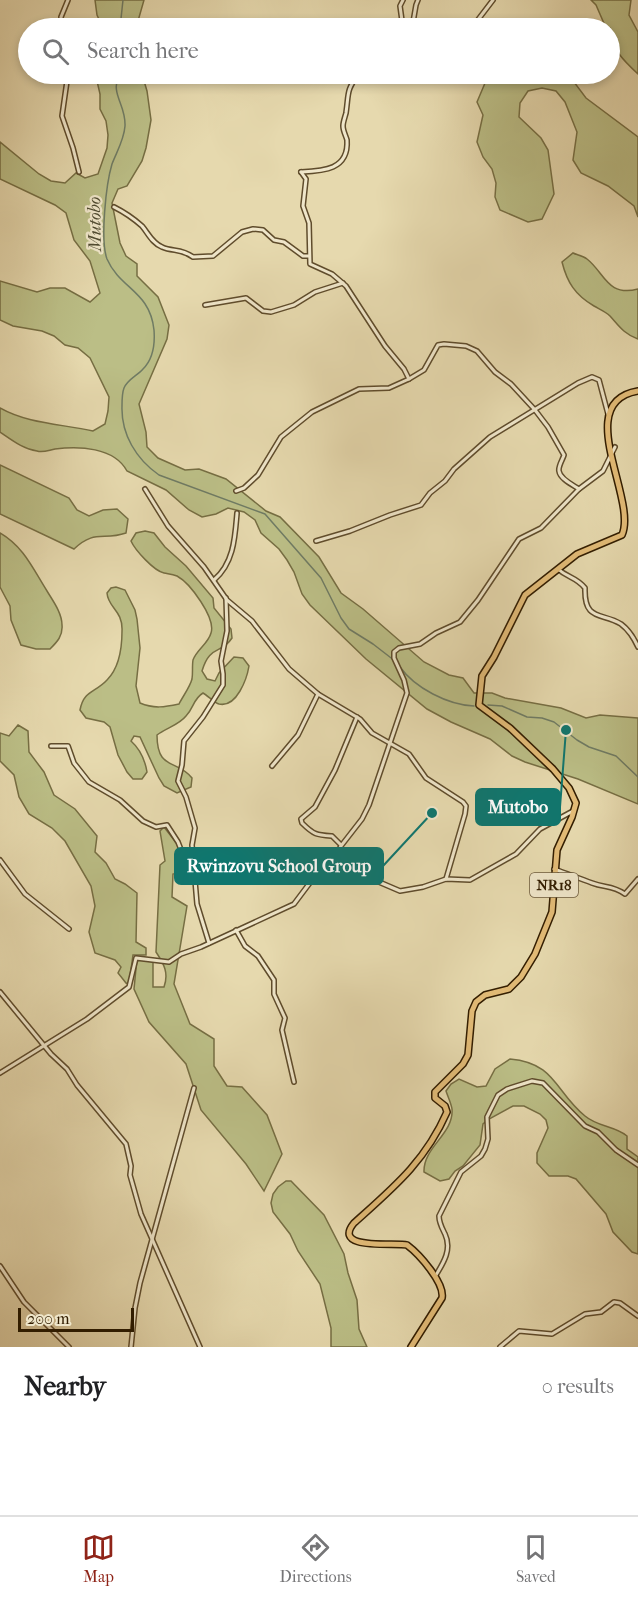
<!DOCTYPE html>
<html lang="en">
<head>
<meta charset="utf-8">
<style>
	body { margin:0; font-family:"IM FELL French Canon",serif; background:#f6f6f6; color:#202124 }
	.scale { position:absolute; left:18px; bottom:15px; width:116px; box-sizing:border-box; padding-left:6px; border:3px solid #321d00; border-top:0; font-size:16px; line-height:21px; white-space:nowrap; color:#321d00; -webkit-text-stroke:4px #efe6ca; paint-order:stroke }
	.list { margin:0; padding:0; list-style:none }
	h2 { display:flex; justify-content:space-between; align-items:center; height:78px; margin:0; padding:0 24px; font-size:26px }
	h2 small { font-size:20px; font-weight:400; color:#757577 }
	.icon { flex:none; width:33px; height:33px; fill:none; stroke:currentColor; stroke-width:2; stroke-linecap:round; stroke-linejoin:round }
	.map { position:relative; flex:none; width:638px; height:1347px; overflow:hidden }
	.search { position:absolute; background:#fff; box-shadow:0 3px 9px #0003; left:18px; right:18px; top:18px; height:66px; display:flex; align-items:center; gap:15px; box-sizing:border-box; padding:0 21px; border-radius:33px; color:#757577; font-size:22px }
	.sheet { height:168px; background:#fff }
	nav { display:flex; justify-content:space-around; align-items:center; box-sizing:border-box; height:84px; border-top:2px solid #e0e0e0; background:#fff; font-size:16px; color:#757577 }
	nav a { display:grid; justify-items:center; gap:3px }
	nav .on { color:#8f2418 }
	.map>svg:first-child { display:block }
	.green { fill:#bbbe86; stroke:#766e43; stroke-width:1.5 }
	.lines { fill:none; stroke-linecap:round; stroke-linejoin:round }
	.stream { stroke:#6f7b64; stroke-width:1.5 }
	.street-casing { stroke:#5f4c2c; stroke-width:6 }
	.primary-casing { stroke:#321d00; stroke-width:8 }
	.street { stroke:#efe6ca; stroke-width:3 }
	.primary { stroke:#e3bc77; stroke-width:5 }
	.labels { text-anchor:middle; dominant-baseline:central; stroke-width:4.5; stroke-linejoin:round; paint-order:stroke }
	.shield { fill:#efe6ca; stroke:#6b593d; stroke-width:1.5 }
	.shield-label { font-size:15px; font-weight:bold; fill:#321d00 }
	.water-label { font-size:18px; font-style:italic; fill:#504c32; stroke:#efe6ca }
	.leader { fill:none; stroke:#0f766e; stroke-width:2 }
	.callout-dot { fill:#0f766e; stroke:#efe6ca; stroke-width:2 }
	.callout { fill:#0f766e; stroke:#0f766e; stroke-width:2 }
	.callout-label { font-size:18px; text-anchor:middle; font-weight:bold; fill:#fff }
</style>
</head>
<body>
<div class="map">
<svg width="638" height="1347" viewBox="0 0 638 1347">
	<rect width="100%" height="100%" fill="#e6d9ae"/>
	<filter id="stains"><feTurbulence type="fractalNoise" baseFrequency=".00333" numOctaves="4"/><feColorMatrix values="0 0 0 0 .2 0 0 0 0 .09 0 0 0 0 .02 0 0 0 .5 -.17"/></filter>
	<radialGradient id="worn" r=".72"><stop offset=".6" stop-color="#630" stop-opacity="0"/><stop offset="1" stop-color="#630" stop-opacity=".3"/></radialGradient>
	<g class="green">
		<polygon points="95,0 144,0 136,28 103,28 97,15"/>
		<path d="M 591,0 L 631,0 L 629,15 L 638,32 L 638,74 C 625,62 610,48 610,28 L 606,28 L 596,5 Z"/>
		<path d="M 98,74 L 142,74 L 147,91 L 151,120 L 146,148 L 142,161 L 127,186 L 118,189 L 112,203 L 120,243 L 126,256 L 137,264 L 137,276 L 158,297 L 169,325 L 167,339 L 139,404 L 146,432 L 147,447 L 158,458 L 185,470 L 199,469 L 226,479 L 266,511 L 280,517 L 319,557 L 341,593 L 363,609 L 424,662 L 449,675 L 463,678 L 474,693 L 492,693 L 505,698 L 561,708 L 586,718 L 600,715 L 638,718 L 638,804 L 578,779 L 525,762 L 512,756 L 490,739 L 451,722 L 427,709 L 366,659 L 310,605 L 302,594 L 294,572 L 287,560 L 279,549 L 261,533 L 255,520 L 244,512 L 228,508 L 216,514 L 202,517 L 189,510 L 166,490 L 127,471 C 114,447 79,446 55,449 C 49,450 43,453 37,451 C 23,449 12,440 0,432 L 0,408 C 28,424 62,424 93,431 L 105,424 L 108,411 L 109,397 L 90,358 L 78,348 L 65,345 L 54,336 L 42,331 L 13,326 L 0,320 L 0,281 L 37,292 L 50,288 L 65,288 L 90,302 L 100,293 L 90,261 L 74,240 L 66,213 L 55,205 L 0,179 L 0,142 L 39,174 L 51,181 L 65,183 L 76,173 L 85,178 L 98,174 L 107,148 L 108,135 L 106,121 L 100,109 L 100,94 L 97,81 Z"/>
		<polygon points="492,74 568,74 586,98 638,137 638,217 634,206 608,186 581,173 573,160 577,132 565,102 556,91 542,88 528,91 520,103 519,117 541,138 548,150 554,194 542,219 528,222 500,210 495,197 496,183 492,169 483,157 477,142 483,115 477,102 488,76"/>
		<path d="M 573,253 C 577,255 583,256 587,259 C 605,273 607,297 638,289 L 638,339 C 624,334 619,326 610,316 C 605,311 599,309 594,306 C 575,295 567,282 562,262 Z"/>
		<path d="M 0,465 L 69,498 L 77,510 L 89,516 L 103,510 L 117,509 L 128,519 L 126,533 C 103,541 95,529 74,549 L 0,514 Z"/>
		<path d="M 145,531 L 154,533 L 165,547 L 186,566 L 213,598 L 214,608 L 231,629 L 232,638 C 221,655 210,644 202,671 L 207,679 L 215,681 L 219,673 L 234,657 L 243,658 L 249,666 C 247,678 237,708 219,704 C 215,703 208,696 203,693 C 193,699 194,708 186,716 C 179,725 166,728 157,735 C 157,771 177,759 192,778 L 191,787 L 177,793 L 164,786 L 159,778 L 140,737 L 134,736 L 131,741 C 140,749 145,760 147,772 L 142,779 L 133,779 L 127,772 L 118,755 L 110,727 L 104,722 L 86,718 L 80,710 C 84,690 95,693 107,680 C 119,668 122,647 122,631 C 123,610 108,608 107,593 L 111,588 L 116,587 L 125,590 L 135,610 L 137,619 L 140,648 L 136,686 L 140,703 C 154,709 165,707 179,704 C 183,696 190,687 192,679 C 193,673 192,666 193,660 C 197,649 208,644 211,633 C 216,618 190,583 177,576 C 172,574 169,574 164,573 C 154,571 135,550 131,541 L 136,533 Z"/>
		<path d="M 0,533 C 24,547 33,569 47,591 C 53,601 62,613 62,625 C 63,636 57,642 50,649 L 36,649 L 21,645 L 11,620 L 10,606 L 0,587 Z"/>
		<polygon points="18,725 28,731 29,752 44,772 54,795 75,809 97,836 95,852 106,863 115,879 125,884 137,893 136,942 146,948 146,955 133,955 129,984 126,983 118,973 121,967 115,960 95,953 89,932 95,906 91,886 65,841 52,828 29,814 19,797 14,775 0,761 0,733 9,736"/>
		<path d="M 164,827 L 178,845 L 183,872 L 173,874 L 172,897 L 187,906 L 174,984 L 190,1024 L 214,1039 L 214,1066 L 227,1086 L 242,1087 L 267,1115 L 282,1154 L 264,1191 L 246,1164 L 201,1110 L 186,1064 L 149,1022 L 134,989 L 137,958 L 153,962 L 153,987 L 164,987 C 169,973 164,964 156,952 L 160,865 L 165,861 L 160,831 Z"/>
		<path d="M 510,1059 C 556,1063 555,1092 585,1116 C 598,1127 615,1126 627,1136 L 627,1149 L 638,1157 L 638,1254 L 632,1252 L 613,1232 L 606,1214 L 576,1179 L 568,1176 L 549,1176 L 537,1163 L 537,1153 L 548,1128 L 546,1120 L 540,1114 L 524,1106 L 513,1106 L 489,1119 L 483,1124 L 480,1145 L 463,1166 L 455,1171 L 449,1179 L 440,1181 L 424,1172 C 423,1147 454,1134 452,1109 C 451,1103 448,1097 446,1091 L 451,1084 L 459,1079 L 477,1087 L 486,1086 L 495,1069 Z"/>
		<polygon points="286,1181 291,1181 324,1215 344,1254 348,1273 357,1300 359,1329 367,1347 331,1347 331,1328 320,1284 298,1251 290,1234 273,1212 271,1203 273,1194 278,1187"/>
	</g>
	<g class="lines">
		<g class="stream">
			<polyline points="120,28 123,0"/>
			<path d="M 119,74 C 110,95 126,104 125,126 C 124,140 117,151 112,164 C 106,184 100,240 107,259 C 120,289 150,291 154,330 C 155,343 153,359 143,369 C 137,376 128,379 124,388 C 122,393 122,401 122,406 C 121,434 136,459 159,475 L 265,514 L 321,578 L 341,618 L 349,629 L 373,644 L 395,661"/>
			<path d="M 400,667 C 415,688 448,705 474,706"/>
			<polyline points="488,705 502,706 527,717 542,718 554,722 577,740 589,747 616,756 638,777"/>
		</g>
		<g class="street-casing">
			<g id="street">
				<polyline points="403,0 400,6 403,28"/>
				<polyline points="62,28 61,17 68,0"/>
				<polyline points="412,28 416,5 418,0"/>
				<polyline points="467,28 477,21 493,0"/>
				<polyline points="68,74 62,116 73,148 79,172"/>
				<polyline points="301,172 306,179 303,206 309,223 310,264 332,274 346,286 385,346 404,369 409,379"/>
				<path d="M 301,172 C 323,171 349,170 347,140 C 346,136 343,131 343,126 C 343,122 345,117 346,113 C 349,92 346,92 358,74"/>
				<path d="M 114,207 C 124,212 133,218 142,226 C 148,233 152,243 162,247 C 173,252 181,248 193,257 L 213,256 L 242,232 L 253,229 L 263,230 L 274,240 L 284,242 L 303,256 L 309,256"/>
				<polyline points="205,305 246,298 263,311 271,312 294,305 315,292 343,283"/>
				<polyline points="145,489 168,526 204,567 227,600 252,621 289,669 318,694 360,719 372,733 409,754 426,778 463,802 466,806 465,814 446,879"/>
				<path d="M 236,491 L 244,488 L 258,475 L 281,437 L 312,412 L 359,389 L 389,388 L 409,379 L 424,370 L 438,345 L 444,344 L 466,346 L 477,351 L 495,372 L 511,384 L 535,410 L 548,427 L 564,455 C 563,459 558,466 559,471 C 560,479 573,485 579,489"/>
				<polyline points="316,541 350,531 390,515 421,505 430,493 445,481 454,469 490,437 578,383 592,377 599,380 608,414"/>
				<path d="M 558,569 C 568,578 576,577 585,588 C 584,622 602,612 621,624 C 629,630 634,638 638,647"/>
				<path d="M 214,580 C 234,563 235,537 237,513"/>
				<polyline points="51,746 68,746 74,763 89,782 120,800 143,821 156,827 167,825 178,842 185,860 194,873"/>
				<polyline points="272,766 298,735 318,694"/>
				<path d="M 341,845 L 332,836 C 317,835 314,835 302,823 L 301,819 L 315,807 L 335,770 L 357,717"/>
				<polyline points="0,860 25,894 69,929"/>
				<polyline points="331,863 342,875 350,879 379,882 400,891 423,887 446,879 470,880 516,854 540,829 573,811"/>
				<path d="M 554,869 C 567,874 579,878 592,883 C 605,888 612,885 625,894 L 638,879"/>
				<polyline points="236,930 245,946 258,956 274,980 274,994 285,1018 282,1030 294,1082"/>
				<polyline points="209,943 197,904 192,845 195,828 186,797 178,781 182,765 184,741 203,717 223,685 223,674 221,661 227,631 226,598"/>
				<polyline points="0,992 51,1054 67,1069 77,1085 126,1144 131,1166 130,1175 141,1214 200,1347"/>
				<polyline points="0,1073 87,1019 129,987 136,958 169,962 181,954 201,947 294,904 321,868 334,859 341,846 362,819 369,805 407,693 404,680 394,658 394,652 399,648 420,644 436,633 460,622 478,600 519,539 541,528 579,489 603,471 615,447"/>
				<polyline points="0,1266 24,1302 69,1347"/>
				<path d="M 436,1275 C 444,1262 452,1249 445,1234 C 442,1228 439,1223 439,1216 L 461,1172 L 481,1156 L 485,1149 L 488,1139 L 487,1117 L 498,1095 L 507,1089 L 532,1081 L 543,1083 L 585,1126 L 598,1132 L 616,1150 L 638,1165"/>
				<polyline points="131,1347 135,1308 140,1283 194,1088"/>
				<polyline points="500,1347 519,1331 552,1334 585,1314 601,1312 614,1302 620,1303 638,1316"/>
			</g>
		</g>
		<g class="primary-casing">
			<path id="primary" d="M 411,1347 L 442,1298 C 445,1283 419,1254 407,1245 C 396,1242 331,1251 354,1223 C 393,1188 425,1162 447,1112 L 445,1106 L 435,1098 L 435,1092 L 463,1064 L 468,1055 L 472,1011 L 476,1002 L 485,995 L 509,989 L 521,977 L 535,954 L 552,912 L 557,850 L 572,817 L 576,803 L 569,788 L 553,769 L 510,728 L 479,705 L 482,676 L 494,657 L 525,595 L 577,554 L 622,535 C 638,499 571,402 638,391"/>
		</g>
		<use href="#street" class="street"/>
		<use href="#primary" class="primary"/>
	</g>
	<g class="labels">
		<rect class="shield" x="530" y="873" width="48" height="24" rx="4.5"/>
		<g class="shield-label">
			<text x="554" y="885">NR18</text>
		</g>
		<g class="water-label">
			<text transform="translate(95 224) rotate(-91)">Mutobo</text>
		</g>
	</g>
	<path class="leader" d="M566 730L560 807M432 813L383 866"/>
	<g class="callout-dot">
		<circle cx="566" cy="730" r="6"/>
		<circle cx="432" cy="813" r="6"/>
	</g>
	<g class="callout">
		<rect x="476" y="789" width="84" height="36" rx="6"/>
		<rect x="175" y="848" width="208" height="36" rx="6"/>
	</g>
	<g class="callout-label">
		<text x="518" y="813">Mutobo</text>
		<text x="279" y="872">Rwinzovu School Group</text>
	</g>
	<rect width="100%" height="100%" filter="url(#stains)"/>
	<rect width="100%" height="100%" fill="url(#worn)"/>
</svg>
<div class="scale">200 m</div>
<div class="search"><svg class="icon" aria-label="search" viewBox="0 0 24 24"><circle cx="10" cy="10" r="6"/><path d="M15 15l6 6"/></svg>Search here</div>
</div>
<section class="sheet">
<h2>Nearby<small>0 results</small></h2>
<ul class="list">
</ul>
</section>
<nav>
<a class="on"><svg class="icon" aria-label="map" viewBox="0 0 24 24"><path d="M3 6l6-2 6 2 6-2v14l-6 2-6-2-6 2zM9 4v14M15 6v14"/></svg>Map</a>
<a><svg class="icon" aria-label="directions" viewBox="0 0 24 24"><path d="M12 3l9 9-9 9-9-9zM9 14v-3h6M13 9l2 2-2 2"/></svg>Directions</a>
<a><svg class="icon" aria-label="saved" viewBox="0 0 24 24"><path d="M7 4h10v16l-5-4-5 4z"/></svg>Saved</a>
</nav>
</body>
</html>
